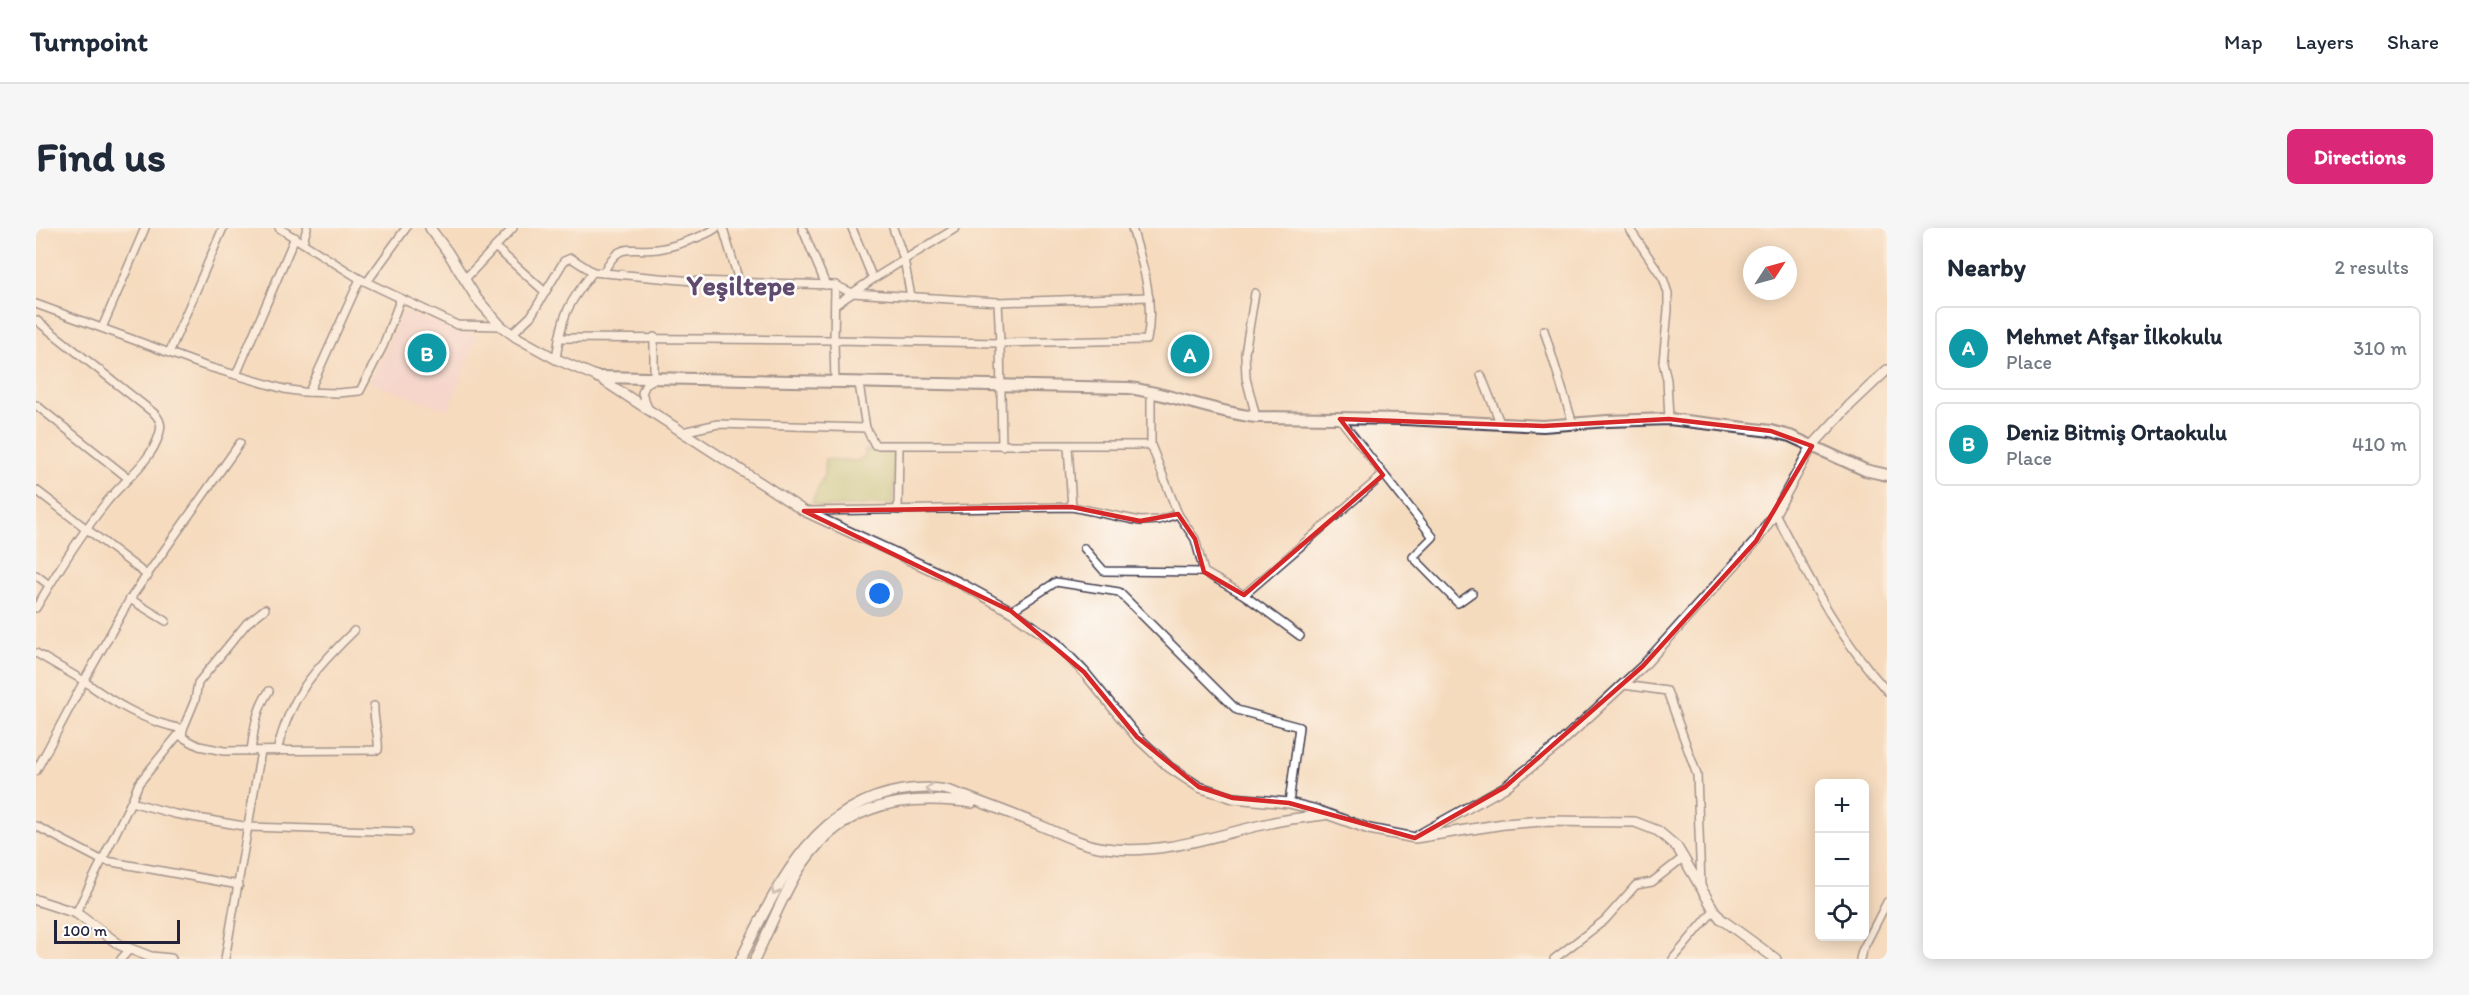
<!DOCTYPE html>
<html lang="en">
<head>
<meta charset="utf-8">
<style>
	body { margin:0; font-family:Itim,sans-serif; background:#f6f6f7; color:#1f2937 }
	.controls { position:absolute; right:18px; bottom:18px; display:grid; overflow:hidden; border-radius:9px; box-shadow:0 3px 15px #0003 }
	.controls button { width:54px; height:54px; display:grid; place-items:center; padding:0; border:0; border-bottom:2px solid #e0e1e3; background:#fff; color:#1f2937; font:30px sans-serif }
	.compass { position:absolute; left:1707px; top:18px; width:54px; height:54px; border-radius:50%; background:#fff; box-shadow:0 3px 15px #0003; rotate:54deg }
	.scale { position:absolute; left:18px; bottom:15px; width:126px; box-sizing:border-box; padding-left:6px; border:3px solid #22223b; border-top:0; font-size:16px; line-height:21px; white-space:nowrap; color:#22223b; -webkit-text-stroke:4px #fff; paint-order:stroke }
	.you { position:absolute; left:844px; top:366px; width:21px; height:21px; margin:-15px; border:4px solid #fff; border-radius:50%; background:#1a73e8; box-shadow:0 0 0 9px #1a73e833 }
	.badge { display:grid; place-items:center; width:39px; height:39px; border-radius:50%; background:#db2777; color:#fff; font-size:20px; font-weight:700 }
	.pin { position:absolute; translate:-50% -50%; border:3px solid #fff; box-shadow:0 2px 6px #0006 }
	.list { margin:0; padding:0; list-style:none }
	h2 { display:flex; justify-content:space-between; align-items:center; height:78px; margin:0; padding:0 24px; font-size:26px }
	h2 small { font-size:20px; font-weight:400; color:#747a83 }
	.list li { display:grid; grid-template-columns:39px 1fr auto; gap:18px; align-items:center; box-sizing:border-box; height:84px; margin:0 12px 12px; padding:0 12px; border:2px solid #e0e1e3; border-radius:9px }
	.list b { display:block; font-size:22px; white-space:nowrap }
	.list p { margin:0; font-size:20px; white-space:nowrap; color:#747a83 }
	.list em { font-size:20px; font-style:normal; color:#747a83 }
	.icon { flex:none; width:33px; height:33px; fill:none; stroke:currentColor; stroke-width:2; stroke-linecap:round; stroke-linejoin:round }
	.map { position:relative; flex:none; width:1851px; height:731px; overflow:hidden; border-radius:9px }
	header { display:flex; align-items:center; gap:36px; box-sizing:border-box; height:84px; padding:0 30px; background:#fff; border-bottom:2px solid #e0e1e3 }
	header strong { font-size:28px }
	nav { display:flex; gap:33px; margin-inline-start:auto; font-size:21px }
	.intro { display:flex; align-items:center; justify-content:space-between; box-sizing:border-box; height:144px; padding:0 36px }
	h1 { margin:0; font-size:42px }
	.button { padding:15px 27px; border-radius:9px; background:#db2777; color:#fff; font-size:21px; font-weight:700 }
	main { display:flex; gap:36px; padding:0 36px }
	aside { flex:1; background:#fff; border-radius:9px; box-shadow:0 3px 15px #0003 }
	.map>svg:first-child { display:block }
	.built { fill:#f5cfdb }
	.green { fill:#a6c167; stroke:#647251; stroke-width:1.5 }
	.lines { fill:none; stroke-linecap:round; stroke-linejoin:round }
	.minor-casing { stroke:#423e4f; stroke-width:10 }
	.tertiary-casing { stroke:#423e4f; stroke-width:12 }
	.secondary-casing { stroke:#423e4f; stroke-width:14 }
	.minor { stroke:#fff; stroke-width:7 }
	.tertiary { stroke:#fff; stroke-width:9 }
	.secondary { stroke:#fff; stroke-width:10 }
	.oneway { stroke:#9c9ca7 }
	.marked { fill:none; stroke:#d62828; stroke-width:4.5; stroke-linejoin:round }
	.labels { text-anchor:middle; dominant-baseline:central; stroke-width:5; stroke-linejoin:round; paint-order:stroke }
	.district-label { font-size:28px; font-weight:bold; fill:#604a6e; stroke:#fff }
</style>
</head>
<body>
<header>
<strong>Turnpoint</strong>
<nav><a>Map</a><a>Layers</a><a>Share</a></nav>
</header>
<div class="intro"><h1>Find us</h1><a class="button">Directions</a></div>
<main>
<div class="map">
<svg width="1851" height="731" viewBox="0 0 1851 731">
	<rect width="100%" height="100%" fill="#fff"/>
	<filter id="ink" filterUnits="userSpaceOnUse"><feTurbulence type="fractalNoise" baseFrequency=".0167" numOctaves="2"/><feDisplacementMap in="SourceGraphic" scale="12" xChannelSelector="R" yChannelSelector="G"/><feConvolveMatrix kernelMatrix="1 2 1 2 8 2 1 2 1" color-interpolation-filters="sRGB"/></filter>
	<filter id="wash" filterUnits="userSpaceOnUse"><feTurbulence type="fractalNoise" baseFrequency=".008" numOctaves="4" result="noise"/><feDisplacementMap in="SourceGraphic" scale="24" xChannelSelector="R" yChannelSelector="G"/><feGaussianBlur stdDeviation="1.35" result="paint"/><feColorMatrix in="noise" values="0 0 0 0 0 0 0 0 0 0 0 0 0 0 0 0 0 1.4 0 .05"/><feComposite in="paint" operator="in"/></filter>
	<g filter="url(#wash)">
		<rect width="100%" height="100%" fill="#f5dbbe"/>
		<polygon class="built" points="367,84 441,108 413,182 334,155"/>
		<polygon class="green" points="829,222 858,225 857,276 784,279 776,274 788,247 789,231 821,233 829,228"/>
	</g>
	<g filter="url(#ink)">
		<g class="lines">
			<g class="minor-casing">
				<g id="minor">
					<polyline points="243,0 324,51 421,97 465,98"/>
					<polyline points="687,0 703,53"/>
					<polyline points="766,0 790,57"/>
					<polyline points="816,0 837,51"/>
					<polyline points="857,0 868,31 875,69"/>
					<polyline points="1593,0 1627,50 1632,65 1632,82 1627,134 1631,152 1633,191"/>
					<polyline points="267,14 271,0"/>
					<polyline points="459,19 508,63"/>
					<path d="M 567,45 C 585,11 592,25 622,21 C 636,19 670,8 680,0"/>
					<polyline points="428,52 477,0"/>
					<polyline points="331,54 370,0"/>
					<polyline points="1219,65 1209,125 1210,150 1220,189"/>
					<polyline points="0,76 169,138 248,161 267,164 302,165 324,163 347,118 364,72"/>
					<polyline points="799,77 837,51 920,0"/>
					<path d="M 0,92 L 119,186 C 125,193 126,198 123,207 C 115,234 86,254 69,276 C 43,309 21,344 0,380"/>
					<polyline points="66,100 109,0"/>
					<polyline points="1508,102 1537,196"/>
					<polyline points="476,106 495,88 528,33 535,30 557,44"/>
					<polyline points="523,110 798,112 799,57"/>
					<polyline points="133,125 187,0"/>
					<path d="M 520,131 C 526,88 530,78 557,44 L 657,53 L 799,57 L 816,65 L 962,74 L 1113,69"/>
					<polyline points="200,147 259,9"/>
					<polyline points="1445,147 1465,197"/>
					<polyline points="799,155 798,112 964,115 962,74"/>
					<polyline points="823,156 830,200"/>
					<polyline points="273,164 324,51"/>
					<polyline points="0,177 92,250"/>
					<polyline points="612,180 606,165 610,156 618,151 618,109"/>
					<polyline points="1304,191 1397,309 1377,329 1422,375 1436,365"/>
					<polyline points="646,204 682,196 830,200 839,217 1115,217 1115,163"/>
					<path d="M 204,215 L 94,371 L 48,453 C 78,475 109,494 147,501 L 146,509 L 163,518 L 188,523 L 342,522 C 344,512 337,493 338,478"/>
					<polyline points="1115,217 1142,286 1159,311 1168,344 1208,367 1264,408"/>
					<path d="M 966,218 L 964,115 L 1111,112 C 1119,73 1107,37 1096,0"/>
					<polyline points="1032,218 1036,279"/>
					<polyline points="0,262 112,348"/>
					<polyline points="862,282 863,218"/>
					<polyline points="770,283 1036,279 1104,293 1123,292 1142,286"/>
					<path d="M 1739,285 C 1772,348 1803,411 1851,463"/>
					<polyline points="1048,320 1068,343 1168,344"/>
					<polyline points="0,347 13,357"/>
					<polyline points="1208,367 1347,247"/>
					<polyline points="94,371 130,393"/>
					<polyline points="975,383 1020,354 1083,364 1201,482 1263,499 1253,575"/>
					<polyline points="0,425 48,453 0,543"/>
					<polyline points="1588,457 1631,463 1661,547 1665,658"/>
					<path d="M 215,523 C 218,501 220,482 233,463"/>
					<path d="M 241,523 C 254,468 278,442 318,403"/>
					<polyline points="95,574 103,555 147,501 159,472 162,455 211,395 229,381"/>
					<polyline points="0,598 65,632 203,657"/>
					<polyline points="40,685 95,574 139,586 213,599 372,604"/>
					<polyline points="85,731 94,721"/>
					<polyline points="189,731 225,523"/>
					<polyline points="1518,731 1569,692 1600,657 1616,654 1648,629"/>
					<polyline points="1637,731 1678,682"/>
					<polyline points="1824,731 1826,723 1851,674"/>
				</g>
			</g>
			<g class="tertiary-casing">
				<g id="tertiary">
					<polyline points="394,0 411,23 441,71 465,98 480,109 520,131 562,149 768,283 922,354 975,383 1021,416 1048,444 1101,509 1133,539 1163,559 1197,570 1253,575 1277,581 1333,601 1379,610 1468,596 1507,593 1599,594 1622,603 1641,619 1678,682 1685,691 1740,731"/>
					<polyline points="1383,607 1469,559 1521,518 1607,438 1720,313 1739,285 1776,218 1814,177 1851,142"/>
					<polyline points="0,672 40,685 84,717 115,729 135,731"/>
					<path d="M 705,731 C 741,658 777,576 867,562 C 884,560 904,558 920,565 C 947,575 974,585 1001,596 C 1023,605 1045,617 1069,620 C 1126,628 1179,607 1234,595 C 1251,591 1270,589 1288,587"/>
					<path d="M 719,731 C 732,704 744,674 759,648 C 800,578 860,565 936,575"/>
				</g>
			</g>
			<g class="secondary-casing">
				<path id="secondary" d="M 562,149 L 1093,160 C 1136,166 1177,184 1220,189 L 1369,191 L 1507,198 L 1572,193 L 1633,191 L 1735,203 L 1754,208 L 1829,242 L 1851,247"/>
			</g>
			<use href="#minor" class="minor"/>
			<use href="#tertiary" class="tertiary"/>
			<use href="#secondary" class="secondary"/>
		</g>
		<defs><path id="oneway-chevron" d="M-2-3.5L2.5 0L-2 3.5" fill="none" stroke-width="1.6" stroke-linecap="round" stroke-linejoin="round" transform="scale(1.5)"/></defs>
		<g class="oneway">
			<use href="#oneway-chevron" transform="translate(893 561) rotate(-176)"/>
			<use href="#oneway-chevron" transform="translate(739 663) rotate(120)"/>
		</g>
	</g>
	<path d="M0 0H1851V731H0ZM 1304,191 L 1507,198 L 1633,191 L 1735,203 L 1776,218 L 1720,313 L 1607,438 L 1469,559 L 1379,610 L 1253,575 L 1197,570 L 1163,559 L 1101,509 L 1048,444 L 975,383 L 768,283 L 1036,279 L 1104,293 L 1142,286 L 1159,311 L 1168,344 L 1208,367 L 1347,247 Z" fill="#f5dbbe" fill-opacity=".55" fill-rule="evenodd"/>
	<path class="marked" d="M 1304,191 L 1507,198 L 1633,191 L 1735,203 L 1776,218 L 1720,313 L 1607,438 L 1469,559 L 1379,610 L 1253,575 L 1197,570 L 1163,559 L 1101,509 L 1048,444 L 975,383 L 768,283 L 1036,279 L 1104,293 L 1142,286 L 1159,311 L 1168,344 L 1208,367 L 1347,247 Z"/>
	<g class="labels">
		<g class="district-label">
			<text x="705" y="57">Yeşiltepe</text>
		</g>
	</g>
</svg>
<div class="controls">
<button>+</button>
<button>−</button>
<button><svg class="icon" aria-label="locate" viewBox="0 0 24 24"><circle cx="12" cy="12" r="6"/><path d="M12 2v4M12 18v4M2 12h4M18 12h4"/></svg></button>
</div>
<svg class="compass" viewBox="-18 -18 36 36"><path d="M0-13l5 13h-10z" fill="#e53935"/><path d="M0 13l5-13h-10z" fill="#747a83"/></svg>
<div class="scale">100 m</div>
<div class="you"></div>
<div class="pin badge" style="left:1154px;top:126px;background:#0f9aa8">A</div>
<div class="pin badge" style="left:391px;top:125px;background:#0f9aa8">B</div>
</div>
<aside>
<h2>Nearby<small>2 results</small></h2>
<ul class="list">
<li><span class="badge" style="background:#0f9aa8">A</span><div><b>Mehmet Afşar İlkokulu</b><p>Place</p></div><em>310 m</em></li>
<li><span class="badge" style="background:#0f9aa8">B</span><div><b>Deniz Bitmiş Ortaokulu</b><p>Place</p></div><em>410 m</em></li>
</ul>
</aside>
</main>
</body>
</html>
